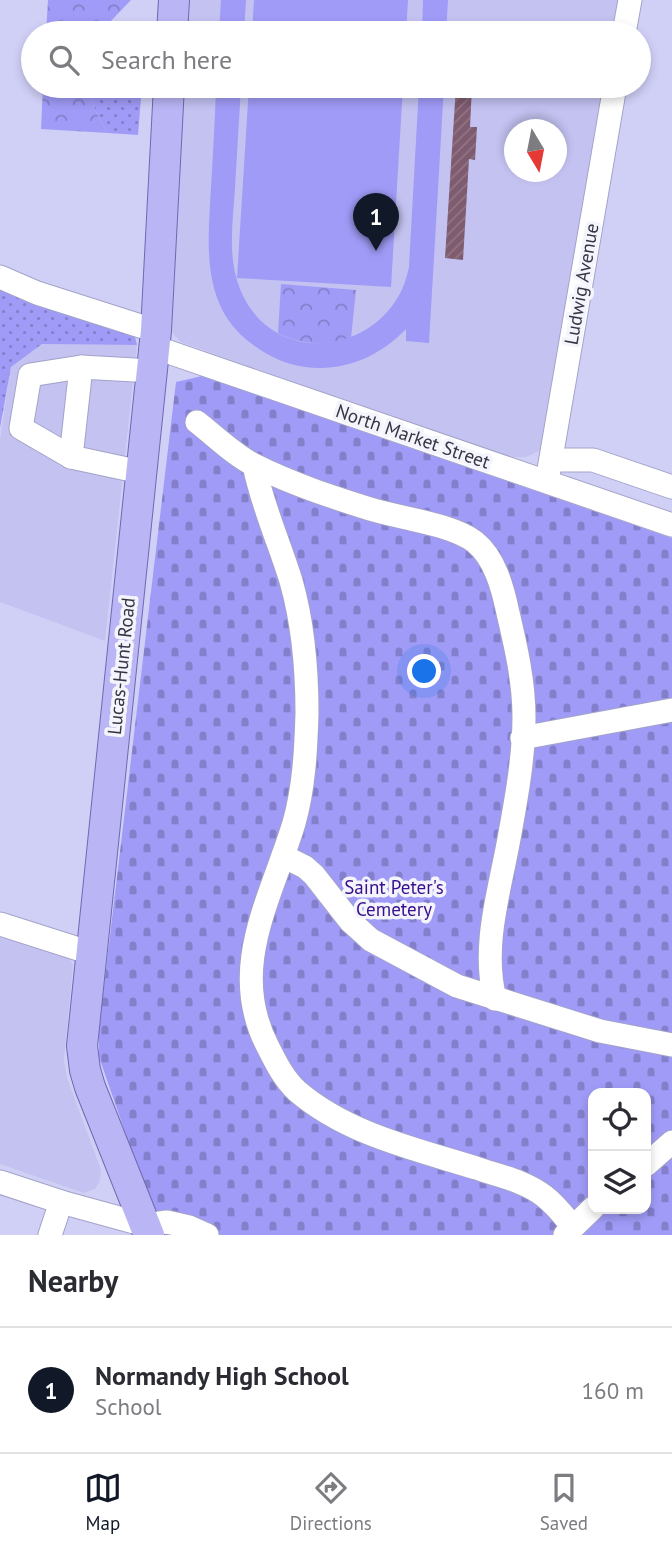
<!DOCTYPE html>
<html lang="en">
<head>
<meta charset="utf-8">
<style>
	body { margin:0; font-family:"PT Sans",sans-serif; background:#f2f2f3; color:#2b2b33 }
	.controls { position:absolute; right:21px; bottom:21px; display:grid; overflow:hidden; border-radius:14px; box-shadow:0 4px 10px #0003 }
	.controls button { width:63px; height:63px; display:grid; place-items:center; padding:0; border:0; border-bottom:2px solid #e1e1e2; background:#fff; color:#2b2b33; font:35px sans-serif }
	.compass { position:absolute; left:504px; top:119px; width:63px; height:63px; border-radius:50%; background:#fff; box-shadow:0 4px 10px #0003; rotate:170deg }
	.you { position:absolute; left:425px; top:672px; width:24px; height:24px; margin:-18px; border:5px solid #fff; border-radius:50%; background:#1a73e8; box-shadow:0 0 0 10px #1a73e833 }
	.badge { display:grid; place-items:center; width:46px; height:46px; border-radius:50%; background:#111827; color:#fff; font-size:23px; font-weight:700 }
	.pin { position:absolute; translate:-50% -58px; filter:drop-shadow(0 2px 4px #0008) }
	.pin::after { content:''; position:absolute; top:37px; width:24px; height:21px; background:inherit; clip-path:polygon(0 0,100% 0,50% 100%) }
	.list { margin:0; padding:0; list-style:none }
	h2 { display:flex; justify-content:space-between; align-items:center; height:91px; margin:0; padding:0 28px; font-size:30px }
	h2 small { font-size:23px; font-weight:400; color:#7c7c81 }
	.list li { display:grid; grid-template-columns:46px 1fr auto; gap:21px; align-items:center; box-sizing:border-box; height:126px; padding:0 28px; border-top:2px solid #e1e1e2 }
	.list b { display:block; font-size:26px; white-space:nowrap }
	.list p { margin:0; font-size:23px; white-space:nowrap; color:#7c7c81 }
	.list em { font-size:23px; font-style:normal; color:#7c7c81 }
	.icon { flex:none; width:38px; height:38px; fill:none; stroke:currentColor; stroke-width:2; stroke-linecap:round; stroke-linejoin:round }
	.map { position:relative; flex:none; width:672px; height:1235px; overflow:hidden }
	.search { position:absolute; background:#fff; box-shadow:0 4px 10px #0003; left:21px; right:21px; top:21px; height:77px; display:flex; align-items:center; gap:18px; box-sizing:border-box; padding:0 24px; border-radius:38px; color:#7c7c81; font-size:26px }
	.sheet { height:217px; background:#fff }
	nav { display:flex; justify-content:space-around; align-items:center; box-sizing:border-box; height:98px; border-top:2px solid #e1e1e2; background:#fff; font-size:19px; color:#7c7c81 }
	nav a { display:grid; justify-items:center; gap:4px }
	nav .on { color:#111827 }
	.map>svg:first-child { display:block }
	.built { fill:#c3c2f1; fill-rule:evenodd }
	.grass { fill:url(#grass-dots) }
	.forest { fill:url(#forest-crowns) }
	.cemetery { fill:url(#cemetery-stones); fill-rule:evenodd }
	.pitch { fill:#a09bf7 }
	.building { fill:url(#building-hatch) }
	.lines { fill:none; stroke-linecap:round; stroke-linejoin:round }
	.minor-casing { stroke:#a3a3c9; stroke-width:25 }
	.major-casing { stroke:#6e68b2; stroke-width:32 }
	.minor { stroke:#fff; stroke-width:23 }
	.major { stroke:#bab5f5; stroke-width:30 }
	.labels { text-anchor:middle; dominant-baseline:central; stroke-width:7; stroke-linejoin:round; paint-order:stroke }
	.street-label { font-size:19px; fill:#353544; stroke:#f4f4fc }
	.park-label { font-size:19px; fill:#37108e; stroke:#f4f4fc }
</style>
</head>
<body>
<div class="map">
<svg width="672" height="1235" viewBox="0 0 672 1235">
	<defs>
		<pattern id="grass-dots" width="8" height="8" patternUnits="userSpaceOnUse" patternTransform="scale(1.75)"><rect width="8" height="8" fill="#a09bf7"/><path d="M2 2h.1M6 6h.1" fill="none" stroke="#837fca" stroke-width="1.8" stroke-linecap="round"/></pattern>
		<pattern id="forest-crowns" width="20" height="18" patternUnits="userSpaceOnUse" patternTransform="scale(1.75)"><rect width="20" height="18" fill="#a09bf7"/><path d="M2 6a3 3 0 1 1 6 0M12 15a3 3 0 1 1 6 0" fill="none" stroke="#837fca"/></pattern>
		<pattern id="cemetery-stones" width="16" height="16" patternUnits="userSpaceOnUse" patternTransform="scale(1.75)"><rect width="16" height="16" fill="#a09bf7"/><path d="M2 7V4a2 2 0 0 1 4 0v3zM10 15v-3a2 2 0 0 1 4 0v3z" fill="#837fca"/></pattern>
		<pattern id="building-hatch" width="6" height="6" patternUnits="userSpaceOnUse" patternTransform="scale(1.75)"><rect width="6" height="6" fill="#7f5b6f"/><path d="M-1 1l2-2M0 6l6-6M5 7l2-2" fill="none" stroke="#907585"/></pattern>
	</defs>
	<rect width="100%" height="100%" fill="#d0d0f7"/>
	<g class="built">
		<polygon points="189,0 620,0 614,33 187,33"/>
		<path d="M 184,86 L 605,86 L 541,450 L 526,457 L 504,457 L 181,342 L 175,336 L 172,331 ZM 514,130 L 556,130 L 556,172 L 514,172 Z"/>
		<polygon points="42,344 137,345 105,641 0,602 0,439 11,367"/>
		<polygon points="0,935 69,957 73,965 64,1060 67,1078 101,1170 100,1181 95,1189 84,1193 0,1164"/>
	</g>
	<g class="grass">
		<path d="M 92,86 L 142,86 L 138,135 L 108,133 C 99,118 89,103 92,86 Z"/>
		<polygon points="0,287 134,333 137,345 42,344 11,367 0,428"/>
	</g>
	<g class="forest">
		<polygon points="48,0 131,0 110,22 106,33 46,33"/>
		<path d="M 43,86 L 92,86 C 89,103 99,118 108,133 L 41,129 Z"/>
		<path d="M 281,284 L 356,290 L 351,338 C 327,346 301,345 278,333 Z"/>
	</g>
	<path class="cemetery" d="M 202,376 L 672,538 L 672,1235 L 165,1235 L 141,1178 L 99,1057 L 99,1028 L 176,382 ZM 593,1093 L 646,1093 L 646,1209 L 593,1209 Z"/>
	<g class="pitch">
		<polygon points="221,0 246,0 244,33 219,33"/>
		<polygon points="254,0 408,0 406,33 252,33"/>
		<polygon points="423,0 448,0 446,33 422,33"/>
		<path d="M 216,86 L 241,86 C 239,120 237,154 235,188 C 233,221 227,257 240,289 C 274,374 393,353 409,267 L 419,86 L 444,86 L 429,343 L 406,341 L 406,329 C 379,357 344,372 305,367 C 285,364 268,356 252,344 C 200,306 208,244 211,187 C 213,153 215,120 216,86 Z"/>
		<polygon points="249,86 403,86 391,287 237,278"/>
	</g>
	<polygon class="building" points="456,86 472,86 470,127 477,127 475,160 469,159 463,260 445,258"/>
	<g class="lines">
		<g class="minor-casing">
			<g id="minor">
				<polyline points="624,33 630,0"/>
				<polyline points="0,277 37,293 156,331"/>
				<polyline points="154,347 672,525"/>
				<path d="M 197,422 C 215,436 235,456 256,466 C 292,484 332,497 370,509 C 399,518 452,524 475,542 C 495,558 503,589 508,613 C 516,647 524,682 524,717 C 524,755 517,795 510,833 C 501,887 481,944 495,999"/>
				<polyline points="71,457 21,428 30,375 81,367"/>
				<polyline points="551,460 593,460 672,487"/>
				<path d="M 254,465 C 262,505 279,542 291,581 C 303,623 307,669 307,713 C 306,749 304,788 294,823 C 271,899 227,969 268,1047 C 276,1063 284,1079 297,1091 C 347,1134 415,1149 476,1168 C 499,1176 525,1181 544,1196 C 556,1205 564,1216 573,1227"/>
				<polyline points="141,472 71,457 81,367 152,371"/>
				<polyline points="547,481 615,86"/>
				<polyline points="522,738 672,710"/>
				<polyline points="283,856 305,867 314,875 350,921 371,940 457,986 600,1031 672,1045"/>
				<polyline points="0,924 91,953"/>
				<polyline points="646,1165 672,1142"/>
				<polyline points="0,1182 61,1202 145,1225 167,1222 189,1227 207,1235"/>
				<polyline points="50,1235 61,1202"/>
				<polyline points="565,1235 593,1208"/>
			</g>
		</g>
		<g class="major-casing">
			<g id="major">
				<polyline points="172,33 174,0"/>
				<polyline points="149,1235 90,1087 85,1070 82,1046 156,331 169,86"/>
			</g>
		</g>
		<use href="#minor" class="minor"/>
		<use href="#major" class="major"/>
	</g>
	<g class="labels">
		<g class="street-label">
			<text transform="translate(581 284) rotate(-80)">Ludwig Avenue</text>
			<text transform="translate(413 436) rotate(19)">North Market Street</text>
			<text transform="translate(121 666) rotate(-84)">Lucas-Hunt Road</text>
		</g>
		<g class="park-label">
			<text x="394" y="887">Saint Peter's<tspan x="394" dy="22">Cemetery</tspan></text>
		</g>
	</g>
</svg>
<div class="controls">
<button><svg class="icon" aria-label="locate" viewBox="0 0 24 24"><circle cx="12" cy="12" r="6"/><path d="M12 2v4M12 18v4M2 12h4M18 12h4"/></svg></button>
<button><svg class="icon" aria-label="layers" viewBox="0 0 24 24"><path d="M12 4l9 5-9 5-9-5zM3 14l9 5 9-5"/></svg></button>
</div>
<svg class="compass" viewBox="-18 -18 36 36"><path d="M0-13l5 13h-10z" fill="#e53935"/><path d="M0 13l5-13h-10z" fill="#7c7c81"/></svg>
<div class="you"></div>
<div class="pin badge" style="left:376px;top:251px">1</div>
<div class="search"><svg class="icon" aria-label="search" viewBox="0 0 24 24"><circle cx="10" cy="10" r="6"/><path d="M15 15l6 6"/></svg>Search here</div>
</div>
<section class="sheet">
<h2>Nearby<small></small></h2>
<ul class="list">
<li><span class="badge">1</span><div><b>Normandy High School</b><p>School</p></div><em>160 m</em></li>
</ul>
</section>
<nav>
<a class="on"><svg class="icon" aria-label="map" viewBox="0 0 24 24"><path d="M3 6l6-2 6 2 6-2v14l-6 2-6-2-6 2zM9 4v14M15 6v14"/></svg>Map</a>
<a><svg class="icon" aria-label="directions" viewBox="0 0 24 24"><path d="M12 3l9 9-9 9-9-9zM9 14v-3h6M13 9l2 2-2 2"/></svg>Directions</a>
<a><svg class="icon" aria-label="saved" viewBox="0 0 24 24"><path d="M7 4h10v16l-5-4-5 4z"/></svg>Saved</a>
</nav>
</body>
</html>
